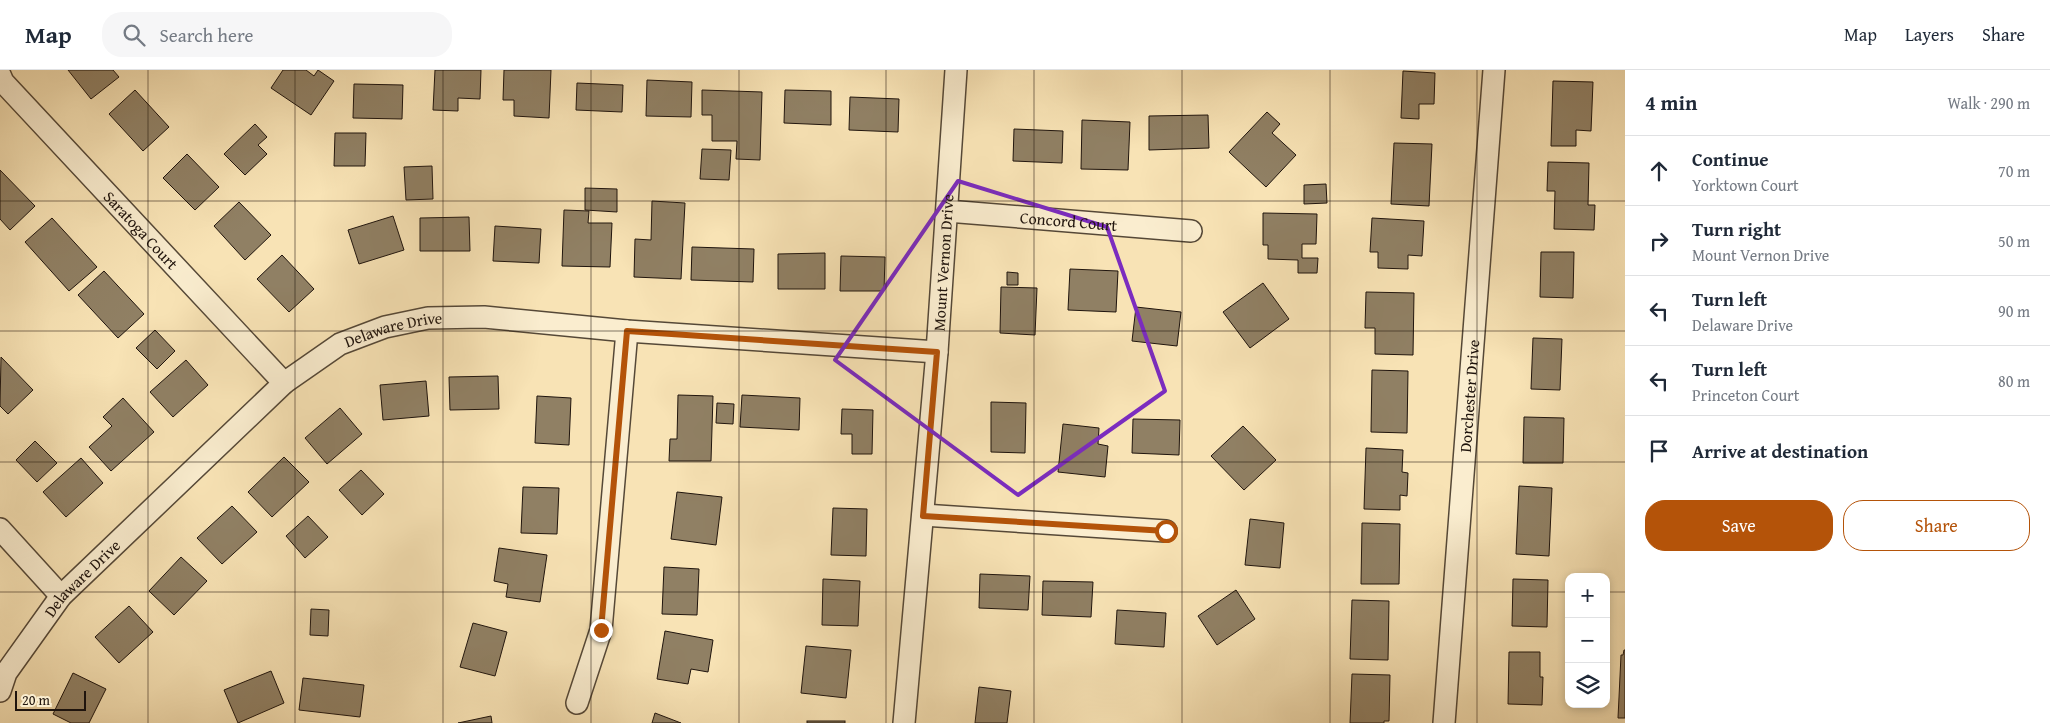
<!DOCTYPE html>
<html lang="en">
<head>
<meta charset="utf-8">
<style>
	body { margin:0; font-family:"Gentium Book Plus",serif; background:#f6f6f7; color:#1f2937 }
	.controls { position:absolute; right:15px; bottom:15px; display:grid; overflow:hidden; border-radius:10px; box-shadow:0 2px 8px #0003 }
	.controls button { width:45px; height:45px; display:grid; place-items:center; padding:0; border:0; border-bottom:1px solid #e0e1e3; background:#fff; color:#1f2937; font:25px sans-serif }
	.scale { position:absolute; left:15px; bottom:12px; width:71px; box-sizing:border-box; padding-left:5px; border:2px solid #1f140d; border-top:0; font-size:14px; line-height:18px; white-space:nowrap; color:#1f140d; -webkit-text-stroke:4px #faedcf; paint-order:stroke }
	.stop { position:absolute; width:15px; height:15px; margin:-11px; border:4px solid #b45309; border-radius:50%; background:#fff }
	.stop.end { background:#b45309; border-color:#fff; box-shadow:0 1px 5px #0008 }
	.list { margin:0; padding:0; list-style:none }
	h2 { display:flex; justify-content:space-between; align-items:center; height:65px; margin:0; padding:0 20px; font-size:21px }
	h2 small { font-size:16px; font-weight:400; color:#747a83 }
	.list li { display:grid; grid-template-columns:32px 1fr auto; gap:15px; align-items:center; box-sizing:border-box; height:70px; padding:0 20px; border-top:1px solid #e0e1e3 }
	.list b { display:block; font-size:19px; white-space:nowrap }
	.list p { margin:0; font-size:16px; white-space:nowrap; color:#747a83 }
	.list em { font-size:16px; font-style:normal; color:#747a83 }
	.actions { display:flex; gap:10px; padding:15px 20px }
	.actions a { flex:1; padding:11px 0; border:1px solid #b45309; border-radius:20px; text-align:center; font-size:18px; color:#b45309 }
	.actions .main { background:#b45309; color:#fff }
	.icon { flex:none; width:28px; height:28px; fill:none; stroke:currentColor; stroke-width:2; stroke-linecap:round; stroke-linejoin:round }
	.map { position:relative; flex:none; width:1625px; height:653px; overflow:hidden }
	header { display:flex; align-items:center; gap:30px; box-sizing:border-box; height:70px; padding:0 25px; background:#fff; border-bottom:1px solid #e0e1e3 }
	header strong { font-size:24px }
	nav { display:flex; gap:28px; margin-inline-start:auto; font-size:18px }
	.search { width:350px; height:45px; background:#f6f6f7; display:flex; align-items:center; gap:12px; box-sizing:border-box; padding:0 18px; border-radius:20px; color:#747a83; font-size:19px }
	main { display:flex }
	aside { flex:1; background:#fff }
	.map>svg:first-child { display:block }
	.building { fill:#908064; stroke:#1f140d }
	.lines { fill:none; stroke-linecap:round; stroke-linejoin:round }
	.minor-casing { stroke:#554837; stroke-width:24 }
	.minor { stroke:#faedcf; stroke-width:21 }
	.route { stroke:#b45309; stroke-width:6 }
	.marked { fill:none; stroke:#7b2cbf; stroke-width:4; stroke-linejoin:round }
	.grid { fill:none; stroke:#1f140d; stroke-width:1; stroke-opacity:0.55 }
	.labels { text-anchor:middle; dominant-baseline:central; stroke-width:4; stroke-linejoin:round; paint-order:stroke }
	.street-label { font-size:16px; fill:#1f140d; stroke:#faedcf }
</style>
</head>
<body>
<header>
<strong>Map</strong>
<div class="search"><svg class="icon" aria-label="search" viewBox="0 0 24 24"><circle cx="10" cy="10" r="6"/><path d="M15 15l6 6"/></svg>Search here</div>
<nav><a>Map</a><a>Layers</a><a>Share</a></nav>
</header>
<main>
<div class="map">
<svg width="1625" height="653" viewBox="0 0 1625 653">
	<rect width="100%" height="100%" fill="#f8e3b5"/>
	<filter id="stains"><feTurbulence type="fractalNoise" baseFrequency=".004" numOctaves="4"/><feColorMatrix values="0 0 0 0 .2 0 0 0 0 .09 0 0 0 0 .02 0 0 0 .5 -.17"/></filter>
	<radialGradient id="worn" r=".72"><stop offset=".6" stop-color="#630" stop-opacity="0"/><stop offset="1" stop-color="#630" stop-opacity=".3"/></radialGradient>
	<g class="building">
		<polygon points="68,0 113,0 119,7 91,29"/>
		<polygon points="283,0 306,0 314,6 318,0 334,11 311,45 271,18"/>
		<polygon points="435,0 481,0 480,29 458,28 458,41 433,40"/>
		<polygon points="504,0 551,0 549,48 514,46 514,30 503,30"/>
		<polygon points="1403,1 1435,3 1434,34 1419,34 1419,49 1401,48"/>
		<polygon points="647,10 692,12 691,47 646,46"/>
		<polygon points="1553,11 1593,12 1591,61 1576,60 1576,76 1551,76"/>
		<polygon points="577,13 623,15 622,42 576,40"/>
		<polygon points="354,14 403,15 402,49 353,48"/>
		<polygon points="135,20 169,57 143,81 109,44"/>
		<polygon points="702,20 762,22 760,90 736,89 737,71 712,71 712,45 702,45"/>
		<polygon points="785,20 831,21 831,55 784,53"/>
		<polygon points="850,27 899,29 898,62 849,60"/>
		<polygon points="1267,42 1280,54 1272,63 1296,85 1266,117 1229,82"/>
		<polygon points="1208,45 1209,78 1149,80 1149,46"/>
		<polygon points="1082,50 1130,52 1128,100 1081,99"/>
		<polygon points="255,54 267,67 258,75 267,84 245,105 224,84"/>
		<polygon points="1014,59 1063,61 1062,93 1013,91"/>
		<polygon points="335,63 366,63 365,96 334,96"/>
		<polygon points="1394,73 1432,74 1429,136 1391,134"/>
		<polygon points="702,79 731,80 729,110 700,109"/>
		<polygon points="187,84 219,117 195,140 163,108"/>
		<polygon points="1548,92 1589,93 1588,135 1595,135 1594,160 1554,159 1555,121 1547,121"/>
		<polygon points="432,96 433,129 406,130 404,97"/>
		<polygon points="0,100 35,136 10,160 0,149"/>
		<polygon points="1326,114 1327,133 1304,134 1304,115"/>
		<polygon points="585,118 617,119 617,142 585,140"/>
		<polygon points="652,131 685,133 681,209 634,207 635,169 651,170"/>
		<polygon points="239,132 271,165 245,190 214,156"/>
		<polygon points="564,140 589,141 588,153 612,153 610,197 562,196"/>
		<polygon points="1263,143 1317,144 1316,174 1302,174 1302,188 1318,188 1317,203 1298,203 1298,190 1268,189 1268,175 1263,175"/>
		<polygon points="393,146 404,180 359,194 348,160"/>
		<polygon points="469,147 470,181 420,181 420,148"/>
		<polygon points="52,148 97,197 69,221 25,172"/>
		<polygon points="1372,148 1424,151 1422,186 1408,185 1408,199 1378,198 1378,182 1370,182"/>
		<polygon points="495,156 541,159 539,193 493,191"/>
		<polygon points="692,177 754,179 753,212 691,210"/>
		<polygon points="1541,182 1574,182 1573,228 1540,227"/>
		<polygon points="825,183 825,219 778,219 778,184"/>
		<polygon points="282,185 314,219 289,242 257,209"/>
		<polygon points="841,186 885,187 884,221 840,221"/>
		<polygon points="1070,199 1118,201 1116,242 1068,240"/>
		<polygon points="104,201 144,244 118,268 78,225"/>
		<polygon points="1007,202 1018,203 1018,215 1007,215"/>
		<polygon points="1263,213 1289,249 1250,278 1223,242"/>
		<polygon points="1001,217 1037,218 1035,265 1000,263"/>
		<polygon points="1366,222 1414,223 1413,285 1375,284 1375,258 1365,258"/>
		<polygon points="1136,237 1181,242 1177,276 1132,271"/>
		<polygon points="155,260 175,281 157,299 136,278"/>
		<polygon points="1533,268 1562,269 1560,320 1531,319"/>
		<polygon points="1,287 33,320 8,344 0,336"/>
		<polygon points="186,290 208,315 173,347 150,322"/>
		<polygon points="1372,300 1408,301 1407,363 1371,362"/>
		<polygon points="498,306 499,339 450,340 449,307"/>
		<polygon points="426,311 429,346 383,350 380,315"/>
		<polygon points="678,325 713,326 711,391 669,391 670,369 677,369"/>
		<polygon points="742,325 800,328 799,360 740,357"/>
		<polygon points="537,326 571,328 569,375 535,373"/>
		<polygon points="123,328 154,362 111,401 89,377 112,356 103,347"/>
		<polygon points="991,332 1026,333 1025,383 991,382"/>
		<polygon points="717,333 734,334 733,354 716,353"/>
		<polygon points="340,338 362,364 327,394 305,368"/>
		<polygon points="842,339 873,340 872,384 852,384 852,364 841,364"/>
		<polygon points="1524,347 1564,348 1563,393 1523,393"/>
		<polygon points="1133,349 1180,350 1179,385 1132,383"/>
		<polygon points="1063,354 1099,358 1098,374 1108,376 1105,407 1058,402"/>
		<polygon points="1243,356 1276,390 1244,420 1211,386"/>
		<polygon points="35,371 57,393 37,412 16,390"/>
		<polygon points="1366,378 1403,380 1402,402 1408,403 1407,426 1400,425 1400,440 1364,439"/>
		<polygon points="284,387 309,412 272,447 248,422"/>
		<polygon points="81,388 103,413 66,447 43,422"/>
		<polygon points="361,400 384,424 362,445 339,420"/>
		<polygon points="1519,416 1552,418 1549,486 1516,484"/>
		<polygon points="523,417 559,418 557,464 521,463"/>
		<polygon points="677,422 722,427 716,475 671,469"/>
		<polygon points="232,436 257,462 222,494 197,468"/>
		<polygon points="833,438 867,439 866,486 831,485"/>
		<polygon points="308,446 328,467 305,488 286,466"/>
		<polygon points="1250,449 1284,453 1280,498 1245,495"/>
		<polygon points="1362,453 1400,454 1399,514 1361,514"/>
		<polygon points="499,478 547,485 540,532 506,527 508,514 494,511"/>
		<polygon points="181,487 207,511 174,545 149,521"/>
		<polygon points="664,497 699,499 697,545 662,544"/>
		<polygon points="980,504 1030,506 1028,540 979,538"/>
		<polygon points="823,509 860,511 858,556 822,555"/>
		<polygon points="1513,509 1548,510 1547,557 1512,556"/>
		<polygon points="1043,511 1093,512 1091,547 1042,545"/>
		<polygon points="1236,520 1255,549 1217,575 1198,546"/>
		<polygon points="1352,530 1389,531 1388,590 1350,589"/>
		<polygon points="129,536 153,562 119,593 95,567"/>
		<polygon points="311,539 329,540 328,566 310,565"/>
		<polygon points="1117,540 1166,543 1164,577 1115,574"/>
		<polygon points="473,553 507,562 495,606 460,597"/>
		<polygon points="665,561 713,570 708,602 691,599 688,614 657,609"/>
		<polygon points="806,576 851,580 846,628 801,623"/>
		<polygon points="1624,580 1625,580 1625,648 1618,648 1621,585 1623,585"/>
		<polygon points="1509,582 1540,582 1540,607 1543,607 1542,635 1508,634"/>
		<polygon points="271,601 284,633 238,653 224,620"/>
		<polygon points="73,603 106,619 89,653 71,653 53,644"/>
		<polygon points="1352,604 1390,605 1389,651 1384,651 1384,653 1350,653"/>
		<polygon points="303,608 364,615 360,647 299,640"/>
		<polygon points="979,617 1011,621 1007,653 975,653"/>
		<polygon points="655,643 681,653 652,653"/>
		<polygon points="491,646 492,653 458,653"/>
		<rect x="807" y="651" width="38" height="2"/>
	</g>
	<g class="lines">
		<g class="minor-casing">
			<g id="minor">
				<path id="s1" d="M 0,5 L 3,12 L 284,313"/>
				<path id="s2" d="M 947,141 L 1191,161"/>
				<polyline points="923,445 1166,461"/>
				<polyline points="0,459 61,526"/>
				<path id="s3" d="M 0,621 L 6,603 L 61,526 L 284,313 L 340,274 L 385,257 L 428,248 L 484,247 L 627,261 L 937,282"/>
				<polyline points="577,633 601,560 627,261"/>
				<path id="s4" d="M 904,653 L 937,282 L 956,0"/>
				<path id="s5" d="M 1444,653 L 1494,0"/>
			</g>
		</g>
		<use href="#minor" class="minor"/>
	</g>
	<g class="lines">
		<polyline class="route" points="601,560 627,261 937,282 923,446 1166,461"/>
	</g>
	<path class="marked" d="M 958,111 L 1107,157 L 1165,321 L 1018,425 L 835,290 Z"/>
	<path class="grid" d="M 148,0 L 148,653M 295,0 L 295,653M 443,0 L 443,653M 591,0 L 591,653M 739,0 L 739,653M 886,0 L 886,653M 1034,0 L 1034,653M 1182,0 L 1182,653M 1330,0 L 1330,653M 1477,0 L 1477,653M 0,131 L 1625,131M 0,261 L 1625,261M 0,392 L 1625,392M 0,522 L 1569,522M 1606,522 L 1625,522"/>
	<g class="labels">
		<g class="street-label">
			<text stroke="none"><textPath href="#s2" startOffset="122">Concord Court</textPath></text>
			<text stroke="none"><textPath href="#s1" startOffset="210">Saratoga Court</textPath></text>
			<text stroke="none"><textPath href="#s4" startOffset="462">Mount Vernon Drive</textPath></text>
			<text stroke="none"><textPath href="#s3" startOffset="546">Delaware Drive</textPath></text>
			<text stroke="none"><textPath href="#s5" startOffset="328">Dorchester Drive</textPath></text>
			<text stroke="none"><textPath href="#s3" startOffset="141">Delaware Drive</textPath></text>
		</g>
	</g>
	<rect width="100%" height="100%" filter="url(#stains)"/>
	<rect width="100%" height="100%" fill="url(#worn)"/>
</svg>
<div class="controls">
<button>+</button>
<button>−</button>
<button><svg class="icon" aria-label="layers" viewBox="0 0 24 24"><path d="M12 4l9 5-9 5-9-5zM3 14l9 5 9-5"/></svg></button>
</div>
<div class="scale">20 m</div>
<div class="stop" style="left:1166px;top:461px"></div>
<div class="stop end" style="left:601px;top:560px"></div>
</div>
<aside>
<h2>4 min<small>Walk · 290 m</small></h2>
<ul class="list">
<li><svg class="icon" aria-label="ahead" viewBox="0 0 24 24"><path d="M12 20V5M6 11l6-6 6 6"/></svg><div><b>Continue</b><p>Yorktown Court</p></div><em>70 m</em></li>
<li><svg class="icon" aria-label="right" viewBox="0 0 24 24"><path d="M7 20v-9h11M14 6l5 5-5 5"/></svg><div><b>Turn right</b><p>Mount Vernon Drive</p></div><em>50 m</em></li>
<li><svg class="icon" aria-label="left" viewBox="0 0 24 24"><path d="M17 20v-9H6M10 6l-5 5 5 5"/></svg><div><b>Turn left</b><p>Delaware Drive</p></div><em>90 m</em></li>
<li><svg class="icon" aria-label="left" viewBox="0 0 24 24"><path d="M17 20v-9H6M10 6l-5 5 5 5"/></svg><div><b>Turn left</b><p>Princeton Court</p></div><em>80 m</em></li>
<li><svg class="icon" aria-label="arrive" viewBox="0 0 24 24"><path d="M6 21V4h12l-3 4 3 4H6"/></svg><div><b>Arrive at destination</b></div></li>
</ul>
<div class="actions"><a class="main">Save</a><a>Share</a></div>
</aside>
</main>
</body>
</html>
